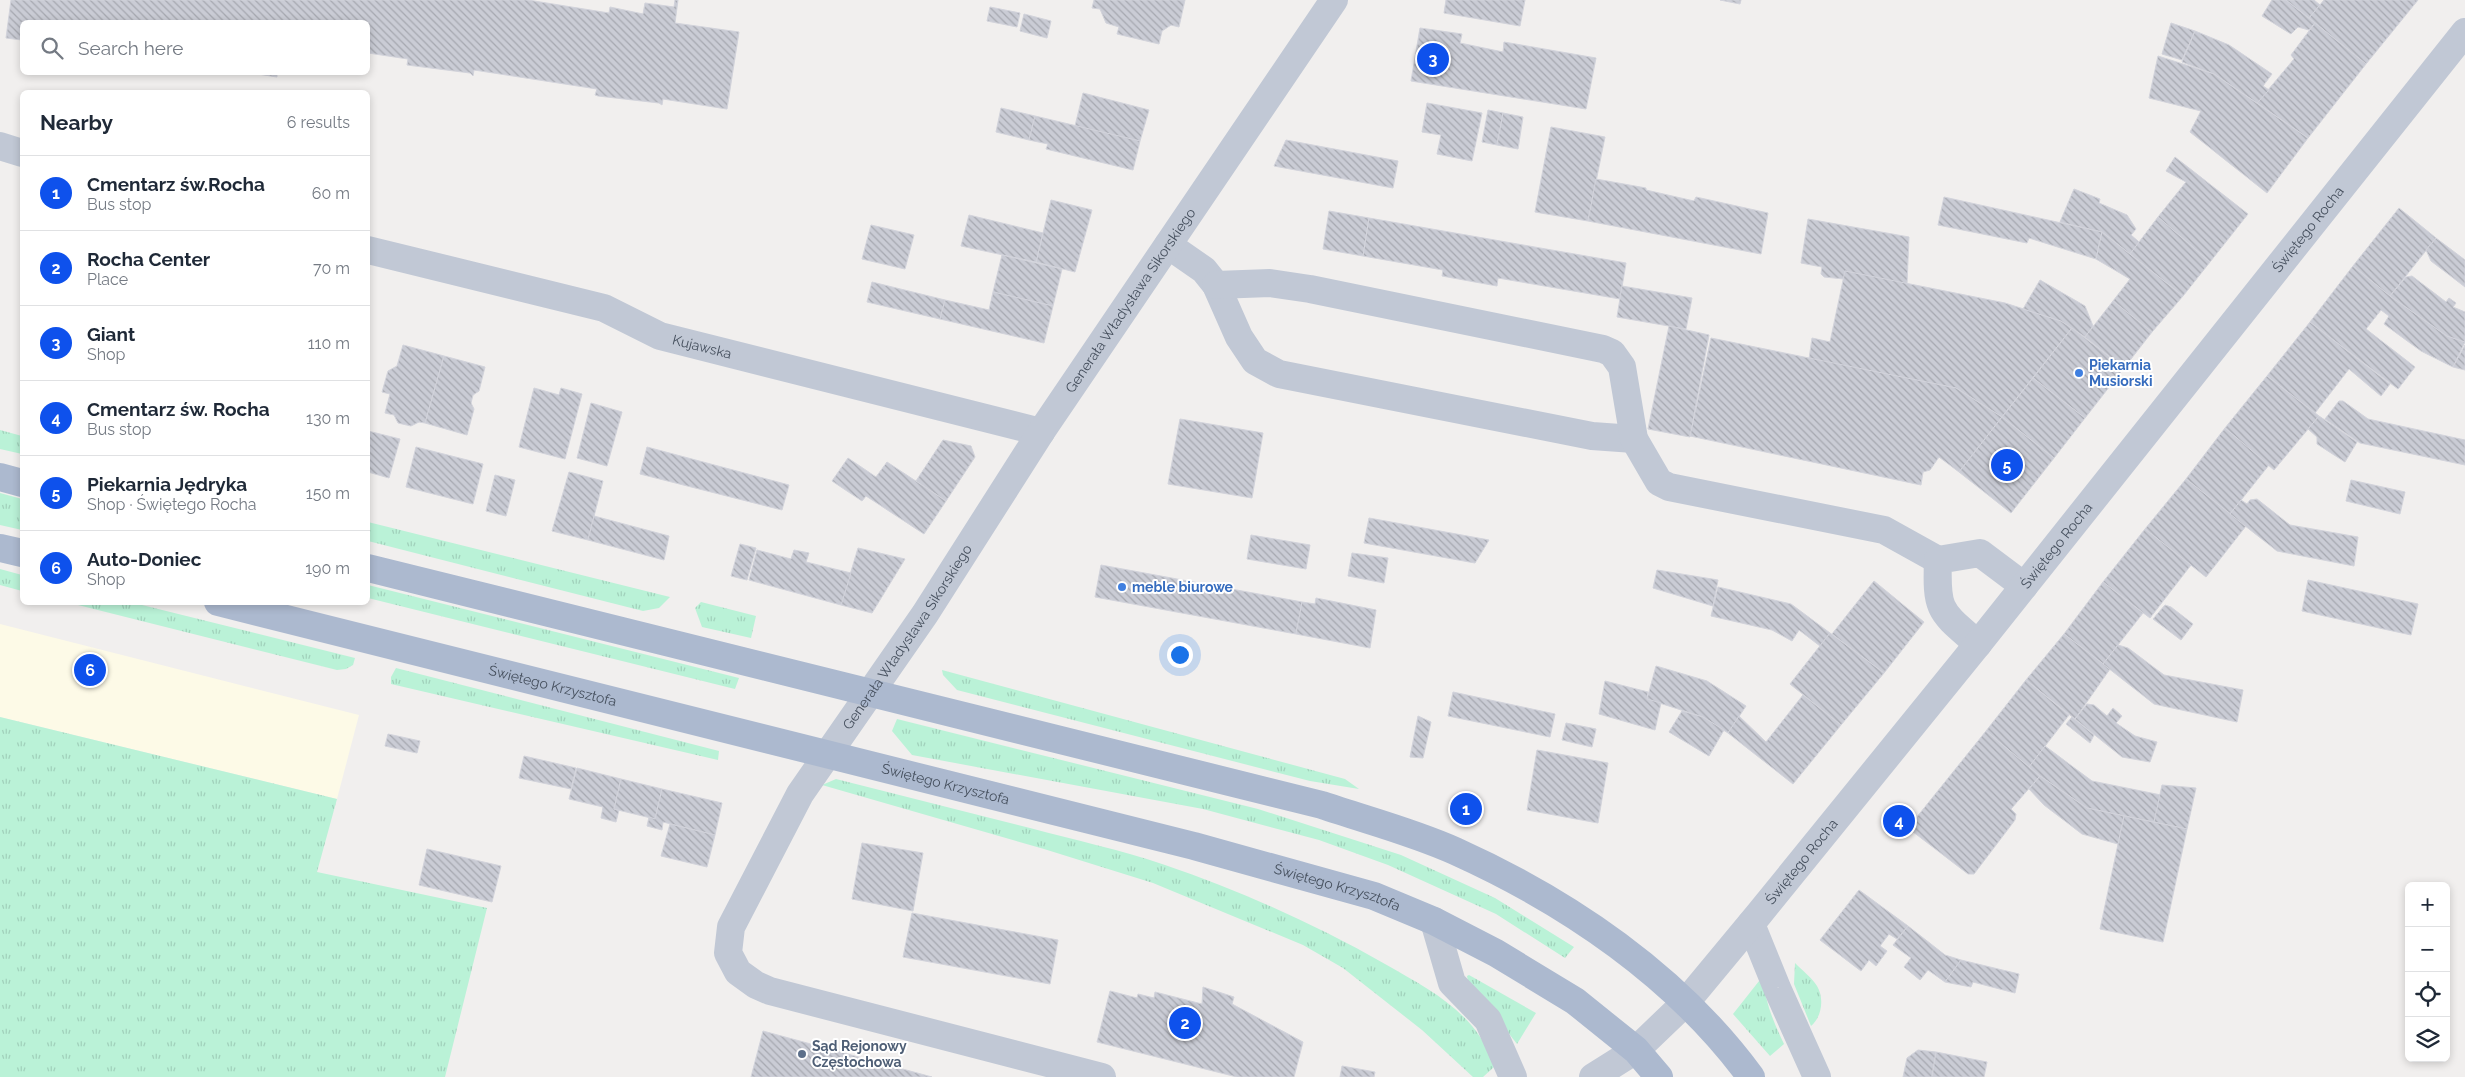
<!DOCTYPE html>
<html lang="en">
<head>
<meta charset="utf-8">
<style>
	body { margin:0; font-family:Raleway,sans-serif; background:#f6f6f7; color:#1f2937 }
	.controls { position:absolute; right:15px; bottom:15px; display:grid; overflow:hidden; border-radius:8px; box-shadow:0 2px 8px #0003 }
	.controls button { width:45px; height:45px; display:grid; place-items:center; padding:0; border:0; border-bottom:1px solid #e0e1e3; background:#fff; color:#1f2937; font:25px sans-serif }
	.you { position:absolute; left:1179px; top:654px; width:18px; height:18px; margin:-12px; border:4px solid #fff; border-radius:50%; background:#1a73e8; box-shadow:0 0 0 8px #1a73e833 }
	.badge { display:grid; place-items:center; width:32px; height:32px; border-radius:50%; background:#0e51ec; color:#fff; font-size:16px; font-weight:700 }
	.pin { position:absolute; translate:-50% -50%; border:2px solid #fff; box-shadow:0 1px 5px #0006 }
	.list { margin:0; padding:0; list-style:none }
	h2 { display:flex; justify-content:space-between; align-items:center; height:65px; margin:0; padding:0 20px; font-size:21px }
	h2 small { font-size:16px; font-weight:400; color:#747a83 }
	.list li { display:grid; grid-template-columns:32px 1fr auto; gap:15px; align-items:center; box-sizing:border-box; height:75px; padding:0 20px; border-top:1px solid #e0e1e3 }
	.list b { display:block; font-size:19px; white-space:nowrap }
	.list p { margin:0; font-size:16px; white-space:nowrap; color:#747a83 }
	.list em { font-size:16px; font-style:normal; color:#747a83 }
	.icon { flex:none; width:28px; height:28px; fill:none; stroke:currentColor; stroke-width:2; stroke-linecap:round; stroke-linejoin:round }
	.map { position:relative; flex:none; width:2465px; height:1077px; overflow:hidden }
	.search { position:absolute; background:#fff; box-shadow:0 2px 8px #0003; left:20px; top:20px; width:350px; height:55px; display:flex; align-items:center; gap:12px; box-sizing:border-box; padding:0 18px; border-radius:8px; color:#747a83; font-size:19px }
	.panel { position:absolute; background:#fff; box-shadow:0 2px 8px #0003; left:20px; top:90px; width:350px; height:515px; border-radius:8px }
	.map>svg:first-child { display:block }
	.commercial { fill:#fdfae7 }
	.grass { fill:url(#grass-tufts) }
	.building { fill:url(#building-back-hatch); stroke:#d2d3db }
	.lines { fill:none; stroke-linecap:round; stroke-linejoin:round }
	.minor { stroke:#c1c8d5; stroke-width:28 }
	.major { stroke:#acb9cf; stroke-width:28 }
	.shop-dot { fill:#3f7fe0; stroke:#fff; stroke-width:2 }
	.service-dot { fill:#5c6f8a; stroke:#fff; stroke-width:2 }
	.labels { text-anchor:middle; dominant-baseline:central; stroke-width:4; stroke-linejoin:round; paint-order:stroke }
	.street-label { font-size:14px; fill:#454f5d; stroke:#fff }
	.shop-label { font-size:14px; font-weight:bold; fill:#366cbe; stroke:#fff; text-anchor:start }
	.service-label { font-size:14px; font-weight:bold; fill:#4e5e75; stroke:#fff; text-anchor:start }
</style>
</head>
<body>
<div class="map">
<svg width="2465" height="1077" viewBox="0 0 2465 1077">
	<defs>
		<pattern id="grass-tufts" width="24" height="20" patternUnits="userSpaceOnUse" patternTransform="scale(1.25)"><rect width="24" height="20" fill="#baf2d7"/><path d="M3 7l-1-3M5 7V3M7 7l1-3M15 17l-1-3M17 17v-4M19 17l1-3" fill="none" stroke="#a1d1bb"/></pattern>
		<pattern id="building-back-hatch" width="6" height="6" patternUnits="userSpaceOnUse" patternTransform="scale(1.25)"><rect width="6" height="6" fill="#caccd5"/><path d="M-1 5l2 2M0 0l6 6M5-1l2 2" fill="none" stroke="#a6a8b0"/></pattern>
	</defs>
	<rect width="100%" height="100%" fill="#f1efee"/>
	<polygon class="commercial" points="0,624 359,715 337,799 0,717"/>
	<g class="grass">
		<polygon points="0,430 22,436 22,454 0,449"/>
		<polygon points="0,493 22,499 22,530 0,525"/>
		<polygon points="368,522 670,597 659,608 643,611 368,541"/>
		<polygon points="0,569 22,575 22,591 0,585"/>
		<polygon points="368,585 739,678 735,689 368,598"/>
		<polygon points="701,602 756,616 751,638 702,627 695,608"/>
		<polygon points="70,603 134,603 355,658 353,665 346,669 337,670"/>
		<polygon points="396,668 719,751 718,760 391,684 391,677"/>
		<polygon points="942,670 1345,779 1359,789 1310,781 957,690 943,675"/>
		<polygon points="0,717 337,799 317,872 487,908 445,1077 0,1077"/>
		<polygon points="897,719 1258,809 1401,855 1495,898 1574,947 1565,958 1496,914 1388,865 1319,840 1203,809 912,755 892,731"/>
		<path d="M 836,779 C 901,795 965,812 1030,828 C 1075,840 1121,850 1165,865 C 1241,891 1315,924 1385,964 C 1430,990 1478,1013 1494,1067 L 1483,1077 L 1473,1077 L 1422,1030 L 1343,968 L 1303,945 L 1153,883 L 1044,849 L 822,785 Z"/>
		<path d="M 1795,963 C 1802,970 1812,978 1817,986 C 1825,999 1821,1018 1811,1026 L 1794,984 Z"/>
		<polygon points="1469,975 1536,1013 1517,1044 1468,981 1467,976"/>
		<path d="M 1763,976 C 1765,1002 1773,1021 1784,1044 L 1770,1056 L 1733,1014 Z"/>
	</g>
	<g class="building">
		<polygon points="11,0 528,0 609,13 610,7 643,14 645,3 674,7 675,0 678,0 675,23 739,32 727,109 663,99 662,105 659,103 598,96 595,95 597,89 474,70 473,76 470,73 407,65 408,59 368,53 368,22 22,22 22,40 6,38"/>
		<polygon points="1094,0 1185,0 1179,27 1171,25 1162,31 1159,44 1117,34 1119,27 1106,23 1100,9 1092,8"/>
		<polygon points="1446,0 1525,0 1520,26 1444,13"/>
		<polygon points="1720,0 1741,0 1740,4"/>
		<polygon points="2272,0 2286,0 2315,23 2309,30 2298,27 2291,34 2262,16"/>
		<polygon points="2286,0 2314,0 2320,5 2309,18"/>
		<polygon points="2324,0 2418,0 2366,64 2309,18"/>
		<polygon points="990,7 1020,13 1017,27 987,21"/>
		<polygon points="1024,14 1051,21 1047,38 1020,31"/>
		<polygon points="2171,23 2195,31 2182,60 2162,54"/>
		<polygon points="2315,23 2366,64 2308,138 2257,103 2294,59 2291,55"/>
		<polygon points="1420,28 1462,34 1460,43 1503,52 1504,42 1596,58 1586,109 1411,81"/>
		<polygon points="2195,31 2229,45 2272,74 2263,86 2269,90 2257,103 2214,74 2182,62"/>
		<polygon points="2158,56 2214,74 2308,138 2267,193 2190,132 2201,111 2149,98"/>
		<polygon points="245,72 277,72 277,77"/>
		<polygon points="1083,93 1149,110 1140,141 1075,126"/>
		<polygon points="1427,103 1482,113 1472,161 1437,154 1441,135 1422,132"/>
		<polygon points="1001,108 1035,116 1029,140 996,132"/>
		<polygon points="1488,110 1503,113 1497,145 1482,142"/>
		<polygon points="1503,113 1523,117 1518,149 1497,145"/>
		<polygon points="1035,116 1140,141 1133,170 1046,149 1048,144 1029,140"/>
		<polygon points="1551,127 1605,137 1588,221 1535,212"/>
		<polygon points="1286,140 1398,161 1393,188 1274,166"/>
		<polygon points="2175,157 2248,214 2210,262 2158,217 2186,182 2166,171"/>
		<polygon points="1596,179 1646,188 1646,190 1694,201 1696,197 1768,213 1761,254 1588,221"/>
		<polygon points="2074,189 2100,199 2099,203 2127,215 2136,229 2131,235 2139,242 2130,254 2102,232 2060,222"/>
		<polygon points="1944,197 2102,232 2096,259 2029,238 2027,243 1938,225"/>
		<polygon points="1051,200 1092,210 1075,272 1036,262"/>
		<polygon points="2399,208 2436,238 2390,296 2353,266"/>
		<polygon points="1329,211 1369,218 1363,256 1323,249"/>
		<polygon points="969,215 1043,233 1036,262 961,246"/>
		<polygon points="2158,217 2210,262 2183,296 2130,254"/>
		<polygon points="1369,218 1626,263 1620,299 1498,278 1497,286 1442,276 1443,270 1363,256"/>
		<polygon points="1808,219 1909,237 1907,284 1845,271 1844,279 1824,277 1821,274 1822,267 1801,263"/>
		<polygon points="871,225 914,235 905,269 862,259"/>
		<polygon points="2102,232 2183,296 2152,332 2113,301 2130,279 2096,259"/>
		<polygon points="2436,238 2465,260 2465,287 2431,261 2426,250"/>
		<polygon points="1002,255 1062,269 1053,306 993,292"/>
		<polygon points="2353,266 2390,296 2447,336 2465,342 2453,367 2421,351 2384,324 2389,316 2381,310 2366,329 2415,367 2398,389 2310,322"/>
		<polygon points="1845,271 2005,303 2061,321 2072,328 2002,417 1956,388 1809,359 1812,338 1830,342"/>
		<polygon points="2412,276 2446,302 2449,298 2456,303 2453,307 2465,312 2465,342 2447,336 2390,296 2406,277"/>
		<polygon points="2040,280 2085,306 2093,326 2085,337 2061,321 2023,309"/>
		<polygon points="872,282 945,300 940,319 867,302"/>
		<polygon points="1622,286 1692,298 1686,329 1617,317"/>
		<polygon points="993,292 1053,306 1044,343 940,319 945,300 989,310"/>
		<polygon points="2113,301 2152,332 2124,368 2085,337"/>
		<polygon points="2310,322 2390,384 2381,396 2349,369 2315,413 2267,376"/>
		<polygon points="1669,326 1709,335 1690,437 1648,429"/>
		<polygon points="2072,328 2124,368 2085,418 2033,378"/>
		<polygon points="1711,338 1956,388 2002,417 1959,472 1939,457 1930,470 1923,472 1921,485 1690,436"/>
		<polygon points="403,345 444,356 425,423 419,422 411,426 398,423 394,415 385,413 390,394 382,392 388,371 397,366"/>
		<polygon points="2465,345 2465,370 2453,367"/>
		<polygon points="444,356 485,367 479,391 473,395 471,403 474,409 467,435 425,423"/>
		<polygon points="2267,376 2319,416 2274,470 2225,428"/>
		<polygon points="2033,378 2085,418 2054,458 2002,417"/>
		<polygon points="534,388 559,395 561,388 582,394 565,459 519,447"/>
		<polygon points="2339,401 2343,401 2368,419 2465,440 2465,465 2360,443 2325,419"/>
		<polygon points="591,403 622,412 607,466 577,458"/>
		<polygon points="2319,416 2357,442 2345,462 2317,444 2317,437 2308,429"/>
		<polygon points="2002,417 2054,458 2011,513 1959,472"/>
		<polygon points="1180,419 1263,433 1252,498 1168,484"/>
		<polygon points="2225,428 2269,465 2230,514 2186,479"/>
		<polygon points="368,431 400,439 389,478 368,472"/>
		<polygon points="943,440 971,446 975,457 946,501 916,481"/>
		<polygon points="416,447 483,464 473,504 406,487"/>
		<polygon points="647,447 789,485 782,510 640,474"/>
		<polygon points="848,458 876,477 887,462 946,501 924,534 866,496 862,501 832,481"/>
		<polygon points="569,472 603,481 588,540 552,531"/>
		<polygon points="495,475 515,480 506,516 486,511"/>
		<polygon points="2186,479 2246,526 2206,577 2145,529"/>
		<polygon points="2351,480 2405,492 2400,514 2346,501"/>
		<polygon points="2257,499 2290,525 2358,537 2354,566 2277,551 2230,514 2241,500 2247,504 2250,500"/>
		<polygon points="594,516 669,536 664,560 588,540"/>
		<polygon points="1369,518 1489,540 1475,563 1364,543"/>
		<polygon points="2145,529 2191,565 2150,618 2103,582"/>
		<polygon points="1251,535 1310,545 1306,569 1247,559"/>
		<polygon points="740,544 756,548 747,580 731,576"/>
		<polygon points="858,548 905,559 872,613 841,605"/>
		<polygon points="757,550 791,559 794,550 809,553 806,562 851,573 841,605 749,580"/>
		<polygon points="1352,553 1388,558 1384,583 1348,576"/>
		<polygon points="1101,565 1302,602 1296,634 1095,597"/>
		<polygon points="1657,570 1718,580 1713,606 1653,588"/>
		<polygon points="2308,580 2418,604 2411,635 2302,611"/>
		<polygon points="1874,581 1924,622 1884,673 1832,634"/>
		<polygon points="2103,582 2143,613 2103,664 2064,634"/>
		<polygon points="1718,587 1791,604 1830,633 1820,646 1799,630 1792,641 1772,630 1711,616"/>
		<polygon points="1316,598 1376,610 1370,648 1296,634 1302,602 1315,604"/>
		<polygon points="2165,605 2171,607 2193,624 2181,640 2153,619"/>
		<polygon points="1830,633 1884,673 1841,725 1790,684"/>
		<polygon points="2064,634 2110,669 2075,719 2026,680"/>
		<polygon points="2118,645 2128,648 2164,675 2243,690 2237,722 2154,704 2103,664"/>
		<polygon points="1656,666 1707,681 1746,706 1728,733 1703,717 1647,699"/>
		<polygon points="2026,680 2069,715 2029,767 1986,731"/>
		<polygon points="1605,681 1648,692 1647,699 1661,703 1655,730 1599,714"/>
		<polygon points="1453,692 1555,714 1550,737 1448,716"/>
		<polygon points="1803,695 1841,725 1793,784 1728,733 1739,716 1766,742"/>
		<polygon points="2087,704 2094,705 2107,716 2113,708 2122,716 2116,723 2135,736 2157,742 2150,762 2122,757 2075,719"/>
		<polygon points="1682,711 1703,717 1724,730 1709,756 1669,732"/>
		<polygon points="1418,716 1431,722 1423,758 1410,757"/>
		<polygon points="2072,717 2094,735 2090,743 2066,724"/>
		<polygon points="1566,723 1596,729 1592,747 1562,740"/>
		<polygon points="1986,731 2040,776 2011,809 2016,814 2015,820 1974,874 1968,874 1908,828"/>
		<polygon points="388,734 420,741 417,753 385,746"/>
		<polygon points="2045,746 2092,781 2161,795 2154,822 2087,808 2040,776 2029,767"/>
		<polygon points="1537,750 1608,763 1598,823 1527,810"/>
		<polygon points="524,756 576,768 571,789 519,778"/>
		<polygon points="577,768 621,779 614,809 619,810 616,822 601,818 603,807 569,799"/>
		<polygon points="2040,776 2087,808 2124,816 2118,844 2082,834 2044,805 2029,789"/>
		<polygon points="621,779 662,789 655,819 614,809"/>
		<polygon points="2162,785 2196,788 2187,829 2154,822"/>
		<polygon points="662,789 722,803 715,835 663,822 662,830 647,826 649,817 655,819"/>
		<polygon points="1461,802 1483,810 1479,818 1458,810"/>
		<polygon points="2124,816 2187,829 2163,942 2100,929"/>
		<polygon points="670,824 715,835 707,867 661,856"/>
		<polygon points="862,843 923,853 913,911 852,899"/>
		<polygon points="427,849 501,866 492,902 419,885"/>
		<polygon points="1859,890 1908,926 1897,939 1889,934 1880,946 1887,951 1876,966 1869,960 1861,971 1820,940"/>
		<polygon points="912,913 1058,940 1050,984 903,957"/>
		<polygon points="1908,926 1945,955 1961,960 1945,982 1928,970 1920,980 1904,967 1911,958 1893,945"/>
		<polygon points="1961,960 2019,974 2015,993 1973,982 1971,987 1945,982"/>
		<polygon points="1203,987 1234,997 1232,1004 1303,1042 1294,1077 1237,1077 1097,1042 1110,991 1137,998 1138,994 1154,998 1155,992 1202,1004"/>
		<polygon points="763,1031 932,1077 751,1077"/>
		<polygon points="1918,1050 1936,1052 1932,1077 1903,1077 1907,1058"/>
		<polygon points="1936,1052 1987,1062 1984,1077 1932,1077"/>
		<polygon points="1342,1066 1375,1072 1374,1077 1340,1077"/>
	</g>
	<g class="lines">
		<g class="minor">
			<polyline points="0,146 22,153"/>
			<polyline points="1168,245 1204,270 1216,285 1239,337 1255,361 1279,374 1592,436 1634,439"/>
			<path id="s1" d="M 368,250 L 604,308 L 660,336 L 1041,432"/>
			<polyline points="1216,285 1270,283 1310,289 1603,349 1612,353 1622,367 1634,439 1659,482 1669,487 1884,530 1938,560"/>
			<path d="M 1978,644 C 1940,611 1936,612 1938,560 L 1980,553 L 2024,586"/>
			<polyline points="1434,921 1452,983 1488,1020 1513,1077"/>
			<polyline points="1751,924 1777,988 1817,1077"/>
			<path id="s2" d="M 1102,1077 L 770,991 L 756,985 L 738,972 L 728,953 L 731,927 L 800,794 L 925,614 L 1041,432 L 1334,0"/>
			<path id="s3" d="M 1593,1077 L 1636,1050 L 1686,1002 L 1759,914 L 1978,644 L 2465,32"/>
		</g>
		<g class="major">
			<polyline points="0,477 22,483"/>
			<polyline points="0,548 22,553"/>
			<path d="M 368,568 L 1322,805 C 1366,820 1413,832 1455,851 C 1568,902 1677,976 1751,1077"/>
			<path id="s4" d="M 218,602 L 1194,846 L 1374,896 L 1434,921 L 1496,953 L 1575,1001 L 1636,1050 L 1659,1077"/>
		</g>
	</g>
	<g class="shop-dot">
		<circle cx="2079" cy="373" r="5"/>
		<circle cx="1122" cy="587" r="5"/>
	</g>
	<circle class="service-dot" cx="802" cy="1054" r="5"/>
	<g class="labels">
		<g class="street-label">
			<text stroke="none"><textPath href="#s3" startOffset="1112">Świętego Rocha</textPath></text>
			<text stroke="none"><textPath href="#s2" startOffset="1172">Generała Władysława Sikorskiego</textPath></text>
			<text stroke="none"><textPath href="#s1" startOffset="349">Kujawska</textPath></text>
			<text stroke="none"><textPath href="#s3" startOffset="708">Świętego Rocha</textPath></text>
			<text stroke="none"><textPath href="#s2" startOffset="768">Generała Władysława Sikorskiego</textPath></text>
			<text stroke="none"><textPath href="#s4" startOffset="345">Świętego Krzysztofa</textPath></text>
			<text stroke="none"><textPath href="#s4" startOffset="750">Świętego Krzysztofa</textPath></text>
			<text stroke="none"><textPath href="#s3" startOffset="302">Świętego Rocha</textPath></text>
			<text stroke="none"><textPath href="#s4" startOffset="1155">Świętego Krzysztofa</textPath></text>
		</g>
		<g class="shop-label">
			<text x="2089" y="365">Piekarnia<tspan x="2089" dy="16">Musiorski</tspan></text>
			<text x="1132" y="587">meble biurowe</text>
		</g>
		<g class="service-label">
			<text x="812" y="1046">Sąd Rejonowy<tspan x="812" dy="16">Częstochowa</tspan></text>
		</g>
	</g>
</svg>
<div class="controls">
<button>+</button>
<button>−</button>
<button><svg class="icon" aria-label="locate" viewBox="0 0 24 24"><circle cx="12" cy="12" r="6"/><path d="M12 2v4M12 18v4M2 12h4M18 12h4"/></svg></button>
<button><svg class="icon" aria-label="layers" viewBox="0 0 24 24"><path d="M12 4l9 5-9 5-9-5zM3 14l9 5 9-5"/></svg></button>
</div>
<div class="you"></div>
<div class="pin badge" style="left:1466px;top:809px">1</div>
<div class="pin badge" style="left:1185px;top:1023px">2</div>
<div class="pin badge" style="left:1433px;top:59px">3</div>
<div class="pin badge" style="left:1899px;top:821px">4</div>
<div class="pin badge" style="left:2007px;top:465px">5</div>
<div class="pin badge" style="left:90px;top:670px">6</div>
<div class="search"><svg class="icon" aria-label="search" viewBox="0 0 24 24"><circle cx="10" cy="10" r="6"/><path d="M15 15l6 6"/></svg>Search here</div>
<section class="panel">
<h2>Nearby<small>6 results</small></h2>
<ul class="list">
<li><span class="badge">1</span><div><b>Cmentarz św.Rocha</b><p>Bus stop</p></div><em>60 m</em></li>
<li><span class="badge">2</span><div><b>Rocha Center</b><p>Place</p></div><em>70 m</em></li>
<li><span class="badge">3</span><div><b>Giant</b><p>Shop</p></div><em>110 m</em></li>
<li><span class="badge">4</span><div><b>Cmentarz św. Rocha</b><p>Bus stop</p></div><em>130 m</em></li>
<li><span class="badge">5</span><div><b>Piekarnia Jędryka</b><p>Shop · Świętego Rocha</p></div><em>150 m</em></li>
<li><span class="badge">6</span><div><b>Auto-Doniec</b><p>Shop</p></div><em>190 m</em></li>
</ul>
</section>
</div>
</body>
</html>
